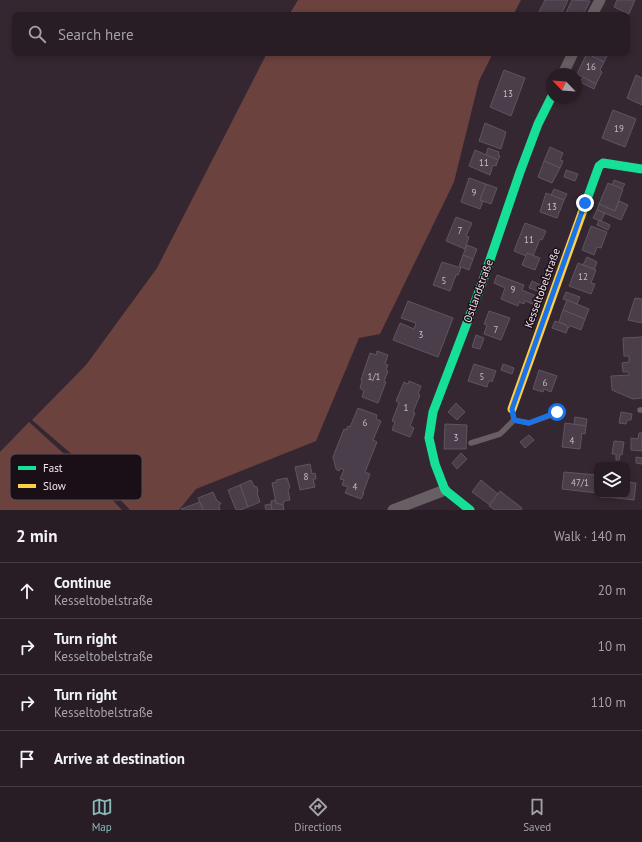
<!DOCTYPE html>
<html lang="en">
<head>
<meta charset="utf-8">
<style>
	body { margin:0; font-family:"PT Sans",sans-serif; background:#30262d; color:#f1f3f6 }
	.controls { position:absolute; right:12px; bottom:12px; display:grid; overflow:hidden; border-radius:8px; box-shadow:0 2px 6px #0003 }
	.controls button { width:36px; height:36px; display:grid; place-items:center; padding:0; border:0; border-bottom:1px solid #443b42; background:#281d25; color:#f1f3f6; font:20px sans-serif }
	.compass { position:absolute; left:546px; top:68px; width:36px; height:36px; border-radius:50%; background:#281d25; box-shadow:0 2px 6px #0003; rotate:295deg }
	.stop { position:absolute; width:12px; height:12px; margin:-9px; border:3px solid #1a73e8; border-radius:50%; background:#fff }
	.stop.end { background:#1a73e8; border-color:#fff; box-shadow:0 1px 4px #0008 }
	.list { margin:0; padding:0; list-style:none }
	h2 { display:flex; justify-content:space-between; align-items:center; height:52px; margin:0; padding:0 16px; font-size:17px }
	h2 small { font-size:13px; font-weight:400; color:#a5a2a7 }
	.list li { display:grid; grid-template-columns:26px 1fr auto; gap:12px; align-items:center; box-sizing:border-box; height:56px; padding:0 16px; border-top:1px solid #443b42 }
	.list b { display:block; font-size:15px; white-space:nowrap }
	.list p { margin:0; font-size:13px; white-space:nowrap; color:#a5a2a7 }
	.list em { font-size:13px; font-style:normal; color:#a5a2a7 }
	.icon { flex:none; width:22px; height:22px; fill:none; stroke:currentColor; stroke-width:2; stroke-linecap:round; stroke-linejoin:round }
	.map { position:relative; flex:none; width:642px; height:510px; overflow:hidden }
	.search { position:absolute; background:#281d25; box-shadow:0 2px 6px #0003; left:12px; right:12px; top:12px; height:44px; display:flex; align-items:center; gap:10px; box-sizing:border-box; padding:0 14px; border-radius:8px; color:#a5a2a7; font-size:15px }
	.sheet { height:276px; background:#281d25 }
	nav { display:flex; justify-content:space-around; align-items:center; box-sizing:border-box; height:56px; border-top:1px solid #443b42; background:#281d25; font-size:11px; color:#a5a2a7 }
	nav a { display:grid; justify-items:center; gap:2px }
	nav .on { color:#8bbbb9 }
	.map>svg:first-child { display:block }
	.green { fill:#6b423e }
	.building { fill:#493e4a; stroke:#5f555f }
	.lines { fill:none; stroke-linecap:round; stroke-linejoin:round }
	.lane { stroke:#675f63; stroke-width:5.5 }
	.street { stroke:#675f63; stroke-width:11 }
	.fast { stroke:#16e098; stroke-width:9 }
	.slow { stroke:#ffcf43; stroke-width:9 }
	.route { stroke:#1a73e8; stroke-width:5 }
	.labels { text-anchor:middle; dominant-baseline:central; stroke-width:3; stroke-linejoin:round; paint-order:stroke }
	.number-label { font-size:9px; fill:#cabac6 }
	.street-label { font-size:11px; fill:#f5e3ef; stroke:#1b0f17 }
	.key { fill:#1b0f17; stroke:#5c4f58; stroke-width:1 }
	.key-label { font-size:11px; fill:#f5e3ef }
</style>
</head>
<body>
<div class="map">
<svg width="642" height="510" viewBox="0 0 642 510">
	<rect width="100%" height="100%" fill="#352731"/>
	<g class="green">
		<polygon points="298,0 521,0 513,15 289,15"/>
		<polygon points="267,53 493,53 479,81 454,182 380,334 359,338 316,441 196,489 179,510 130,510 103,481 32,420 86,365 157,268"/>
		<polygon points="29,422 98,485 122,510 0,510 0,452"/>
	</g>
	<g class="building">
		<polygon points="545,0 568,0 561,15 546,15 539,12"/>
		<polygon points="572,0 590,1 583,15 565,15"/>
		<polygon points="617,0 635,0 629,14 614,7"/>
		<polygon points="587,53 604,62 600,70 602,72 596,84 577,74"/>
		<polygon points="594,53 601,53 607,56 604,62 592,56"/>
		<polygon points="504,70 525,78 511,116 490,107"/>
		<polygon points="636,75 642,78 642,105 627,98"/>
		<polygon points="583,77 596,84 594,89 580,82"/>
		<polygon points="613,110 636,119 625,147 602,138"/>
		<polygon points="485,123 506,132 501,149 479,141"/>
		<polygon points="550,147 563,153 560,160 563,161 560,168 544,161"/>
		<polygon points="488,148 499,152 498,155 500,156 498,160 486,155"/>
		<polygon points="475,150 498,160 496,166 493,165 490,175 469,166"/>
		<polygon points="544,161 560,168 552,183 538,177"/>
		<polygon points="566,170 578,174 575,181 564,177"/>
		<polygon points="469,178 486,184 480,200 483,201 480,209 461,202"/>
		<polygon points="614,180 625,184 622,189 612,185"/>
		<polygon points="608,183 623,189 615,211 599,204"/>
		<polygon points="486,184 497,188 491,204 480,200"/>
		<polygon points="554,189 567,194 564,200 551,195"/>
		<polygon points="546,193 564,200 557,218 540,212"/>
		<polygon points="619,201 628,205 621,220 597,210 599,204 615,211"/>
		<polygon points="597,210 605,213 601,221 593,218"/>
		<polygon points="456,217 472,223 466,236 469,237 465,249 446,241"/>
		<polygon points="599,220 610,225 608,230 597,225"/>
		<polygon points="525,223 546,231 542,240 540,239 533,256 527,253 526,256 514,251"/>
		<polygon points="591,226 607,232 601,248 597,247 594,255 582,250"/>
		<polygon points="467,245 477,249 473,259 463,255"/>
		<polygon points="527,253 540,258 535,270 522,265"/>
		<polygon points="463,255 473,259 469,270 459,266"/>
		<polygon points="587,257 597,262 594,270 583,265"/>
		<polygon points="442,262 461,268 458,275 456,275 450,291 433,285"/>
		<polygon points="578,263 596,270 591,283 595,284 591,294 569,286"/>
		<polygon points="497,275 524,285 522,290 541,298 538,306 525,301 524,304 519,302 518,306 501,299 505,288 494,283"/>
		<polygon points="532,281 545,287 543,293 529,288"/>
		<polygon points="566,292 580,297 577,304 563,299"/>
		<polygon points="635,298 642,299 642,323 628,320"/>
		<polygon points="567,300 589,309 585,319 563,310"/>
		<polygon points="408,301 453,318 438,357 393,340 400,323 414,329 416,323 401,318"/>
		<polygon points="563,310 585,319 581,330 571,326 568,328 566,325 559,322"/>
		<polygon points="489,311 510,318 501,340 484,334 487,325 484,324"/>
		<polygon points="555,321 566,325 568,328 566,333 552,328"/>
		<polygon points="476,335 484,338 480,349 472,347"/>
		<polygon points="642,337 642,398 633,399 612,390 611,376 629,375 629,372 623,372 622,363 629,362 629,356 624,356 623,338"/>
		<polygon points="377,351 388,355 385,364 388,365 386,370 388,371 384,381 386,382 378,403 362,397 364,391 360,388 362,381 361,380 370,353 376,355"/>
		<polygon points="474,364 496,371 492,382 489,380 487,387 468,381"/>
		<polygon points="503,364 514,368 512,374 501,370"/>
		<polygon points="539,370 557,376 551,392 544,389 543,392 533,389"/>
		<polygon points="409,381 421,386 418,394 420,395 413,412 415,413 410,426 414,428 410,437 392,430 395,422 392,421 399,403 396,401 404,382 408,384"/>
		<polygon points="456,403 465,412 457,420 448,412"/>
		<polygon points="358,408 377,415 376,419 381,421 373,440 377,442 365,472 370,474 363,493 364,493 361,499 345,493 348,487 342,485 344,480 340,479 344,470 340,468 339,471 336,469 333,457 344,429 346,430 348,426 350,427"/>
		<polygon points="621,412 632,414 631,420 627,420 626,424 619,423"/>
		<polygon points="575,417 587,419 586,426 574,424"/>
		<polygon points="565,423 586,426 585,434 582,433 580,449 562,447"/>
		<polygon points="445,424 467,425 466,449 444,449"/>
		<polygon points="639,433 642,433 642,451 631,450 631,438 638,439"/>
		<polygon points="529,435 534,440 525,448 520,442"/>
		<polygon points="614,441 624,442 622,455 620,454 619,460 616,460 616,454 612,454"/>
		<polygon points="461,453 467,459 457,469 452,463"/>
		<polygon points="636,457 642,458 642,464 636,463"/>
		<polygon points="310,464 312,474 315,473 316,479 313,479 315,487 300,490 295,467"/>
		<polygon points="564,472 597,475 597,493 562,489"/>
		<polygon points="287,478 290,487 288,490 290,500 284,501 283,505 276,503 272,483 277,482 276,480"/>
		<polygon points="251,480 254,486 257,487 258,490 257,493 260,502 248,507 240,485"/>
		<polygon points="481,480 498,494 490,505 472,492"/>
		<polygon points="627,482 636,483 634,500 598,496 627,495"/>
		<polygon points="240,485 248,507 240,510 236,510 228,490"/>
		<polygon points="500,491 522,508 521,510 495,510 489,506"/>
		<polygon points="213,492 217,501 221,503 219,506 220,510 203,510 198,498"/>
		<polygon points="275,500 276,503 283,505 284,510 272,510 271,501"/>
		<polygon points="200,502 203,510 182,510 181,509"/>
		<polygon points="271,504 272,510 266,510 265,505"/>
	</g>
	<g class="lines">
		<g class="lane">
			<polyline points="512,409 514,420 529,423 557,413"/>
			<polyline points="640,410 642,410"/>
			<polyline points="471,443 500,434 514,420"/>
		</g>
		<g class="street">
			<polyline points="592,15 600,0"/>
			<polyline points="563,74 573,53"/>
			<polyline points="393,510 445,490"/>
		</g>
		<g class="fast">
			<polyline points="582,213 599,166 603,163 642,169"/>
			<polyline points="470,510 445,490 435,464 429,438 433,412 481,286 520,172 538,124 552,96"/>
		</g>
		<polyline class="slow" points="512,409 582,213"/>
	</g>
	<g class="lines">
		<polyline class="route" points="557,412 529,423 514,420 512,409 585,203"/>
	</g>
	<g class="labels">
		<g class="number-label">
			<text x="591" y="66">16</text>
			<text x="508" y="93">13</text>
			<text x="619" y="128">19</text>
			<text x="484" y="162">11</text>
			<text x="474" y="192">9</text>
			<text x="552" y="206">13</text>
			<text x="460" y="230">7</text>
			<text x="529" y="239">11</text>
			<text x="583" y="276">12</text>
			<text x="444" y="280">5</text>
			<text x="513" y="289">9</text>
			<text x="496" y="329">7</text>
			<text x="421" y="334">3</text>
			<text x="374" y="376">1/1</text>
			<text x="482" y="376">5</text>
			<text x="545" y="382">6</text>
			<text x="406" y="407">1</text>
			<text x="365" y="422">6</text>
			<text x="456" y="437">3</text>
			<text x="572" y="440">4</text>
			<text x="306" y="476">8</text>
			<text x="580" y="482">47/1</text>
			<text x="355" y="486">4</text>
		</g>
		<g class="street-label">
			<text transform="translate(542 288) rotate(-70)">Kesseltobelstraße</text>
			<text transform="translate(478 291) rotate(-70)">Ostlandstraße</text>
		</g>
	</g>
	<rect x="10" y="454" width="132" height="46" rx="6" class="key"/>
	<rect x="18" y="466" width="18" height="4" fill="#16e098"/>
	<rect x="18" y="484" width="18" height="4" fill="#ffcf43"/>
	<g class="key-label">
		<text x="43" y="472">Fast</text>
		<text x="43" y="490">Slow</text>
	</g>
</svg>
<div class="controls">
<button><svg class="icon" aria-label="layers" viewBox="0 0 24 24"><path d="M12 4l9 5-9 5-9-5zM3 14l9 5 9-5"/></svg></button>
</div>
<svg class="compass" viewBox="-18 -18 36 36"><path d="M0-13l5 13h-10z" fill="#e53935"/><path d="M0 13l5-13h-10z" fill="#a5a2a7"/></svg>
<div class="stop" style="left:557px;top:412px"></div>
<div class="stop end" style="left:585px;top:203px"></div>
<div class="search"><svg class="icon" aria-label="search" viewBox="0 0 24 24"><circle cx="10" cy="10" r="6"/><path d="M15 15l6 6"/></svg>Search here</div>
</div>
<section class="sheet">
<h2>2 min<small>Walk · 140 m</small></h2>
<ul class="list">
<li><svg class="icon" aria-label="ahead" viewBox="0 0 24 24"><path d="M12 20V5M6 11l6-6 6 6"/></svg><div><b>Continue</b><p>Kesseltobelstraße</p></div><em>20 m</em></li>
<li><svg class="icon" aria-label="right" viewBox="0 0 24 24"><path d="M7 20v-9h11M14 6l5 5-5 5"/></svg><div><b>Turn right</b><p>Kesseltobelstraße</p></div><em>10 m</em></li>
<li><svg class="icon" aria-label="right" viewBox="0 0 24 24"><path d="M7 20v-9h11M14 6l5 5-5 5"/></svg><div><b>Turn right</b><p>Kesseltobelstraße</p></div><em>110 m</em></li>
<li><svg class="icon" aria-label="arrive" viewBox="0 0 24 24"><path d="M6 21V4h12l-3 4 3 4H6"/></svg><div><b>Arrive at destination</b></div></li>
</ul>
</section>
<nav>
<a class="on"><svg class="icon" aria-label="map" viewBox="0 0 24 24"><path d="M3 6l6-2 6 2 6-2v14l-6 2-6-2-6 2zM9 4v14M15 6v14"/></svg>Map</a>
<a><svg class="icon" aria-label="directions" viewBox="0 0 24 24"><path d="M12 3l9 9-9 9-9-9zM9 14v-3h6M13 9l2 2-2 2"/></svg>Directions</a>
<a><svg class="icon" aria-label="saved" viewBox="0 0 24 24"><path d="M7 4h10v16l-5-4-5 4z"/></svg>Saved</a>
</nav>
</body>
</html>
